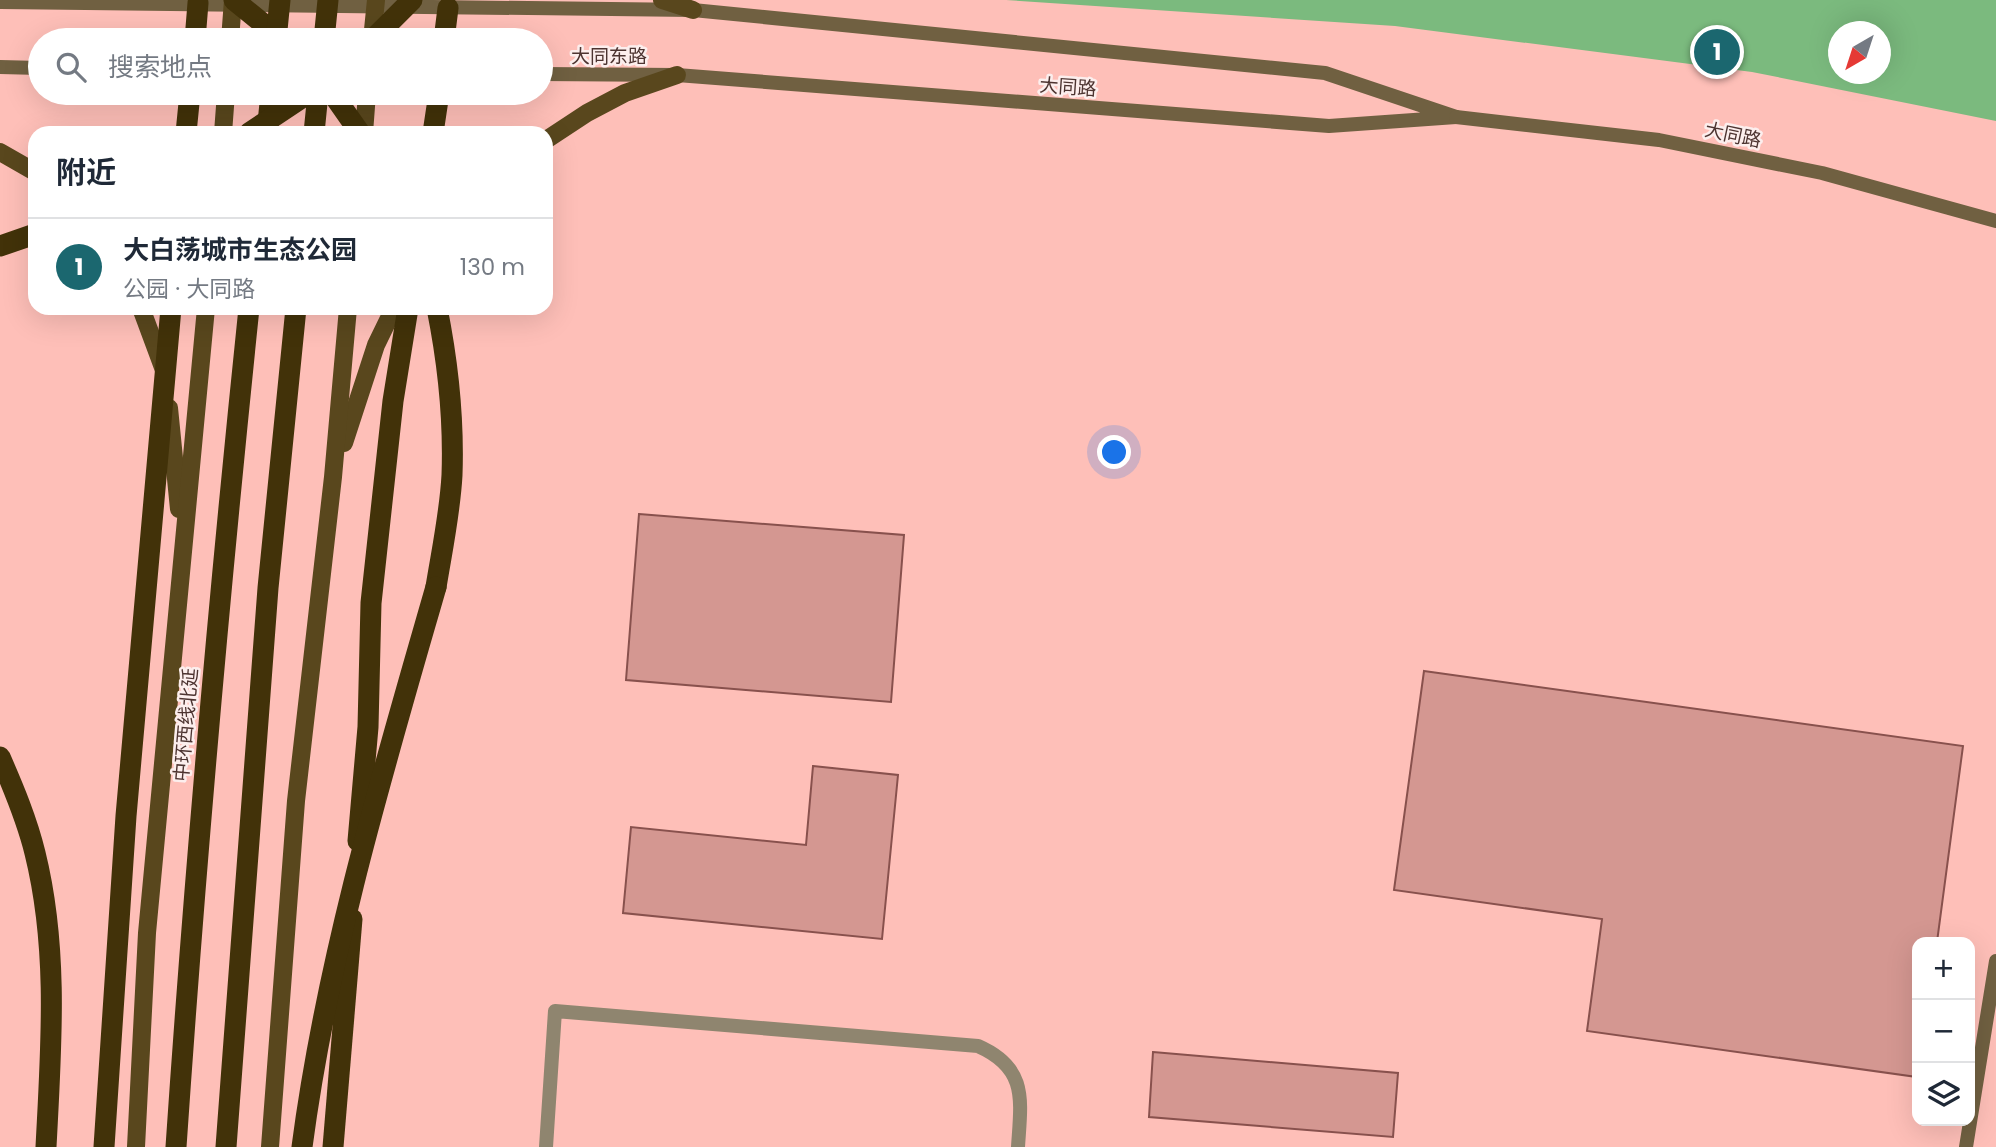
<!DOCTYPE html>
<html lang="zh">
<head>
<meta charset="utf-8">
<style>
	body { margin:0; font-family:Poppins,"Noto Sans SC",sans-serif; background:#f6f6f7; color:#1f2937 }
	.controls { position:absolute; right:21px; bottom:21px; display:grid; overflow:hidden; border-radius:14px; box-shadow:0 7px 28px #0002 }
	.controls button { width:63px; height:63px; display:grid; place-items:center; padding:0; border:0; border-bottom:2px solid #e0e1e3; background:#fff; color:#1f2937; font:35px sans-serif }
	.compass { position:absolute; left:1828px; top:21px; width:63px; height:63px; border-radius:50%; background:#fff; box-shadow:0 7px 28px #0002; rotate:219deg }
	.you { position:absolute; left:1115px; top:453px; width:24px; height:24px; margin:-18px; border:5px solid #fff; border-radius:50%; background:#1a73e8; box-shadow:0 0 0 10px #1a73e833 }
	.badge { display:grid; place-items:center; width:46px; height:46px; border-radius:50%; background:#1b676f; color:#fff; font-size:23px; font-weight:700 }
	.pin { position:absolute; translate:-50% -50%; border:4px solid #fff; box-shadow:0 2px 7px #0006 }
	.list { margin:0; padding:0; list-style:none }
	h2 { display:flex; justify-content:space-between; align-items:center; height:91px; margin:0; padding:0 28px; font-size:30px }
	h2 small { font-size:23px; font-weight:400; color:#747a83 }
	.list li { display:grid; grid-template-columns:46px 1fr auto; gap:21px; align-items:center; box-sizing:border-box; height:98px; padding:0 28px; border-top:2px solid #e0e1e3 }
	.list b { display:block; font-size:26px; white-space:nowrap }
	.list p { margin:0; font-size:23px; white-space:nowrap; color:#747a83 }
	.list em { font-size:23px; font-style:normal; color:#747a83 }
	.icon { flex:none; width:38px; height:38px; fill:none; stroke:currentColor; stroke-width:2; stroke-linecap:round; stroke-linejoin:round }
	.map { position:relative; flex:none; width:1996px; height:1147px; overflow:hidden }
	.search { position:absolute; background:#fff; box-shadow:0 7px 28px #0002; left:28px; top:28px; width:525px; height:77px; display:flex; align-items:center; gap:18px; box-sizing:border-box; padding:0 24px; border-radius:38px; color:#747a83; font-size:26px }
	.panel { position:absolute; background:#fff; box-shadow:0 7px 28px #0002; left:28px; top:126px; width:525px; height:189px; border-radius:21px }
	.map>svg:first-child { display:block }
	.green { fill:#7bba7e; fill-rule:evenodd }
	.building { fill:#d49791; stroke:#88514d; stroke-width:2 }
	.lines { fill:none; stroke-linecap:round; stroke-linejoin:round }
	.street { stroke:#8f856f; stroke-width:14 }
	.secondary { stroke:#706041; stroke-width:14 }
	.primary { stroke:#59471d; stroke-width:18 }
	.highway { stroke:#423209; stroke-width:21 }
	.highway-bridge { stroke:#423209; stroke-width:21 }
	.labels { text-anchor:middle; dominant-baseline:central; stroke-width:5; stroke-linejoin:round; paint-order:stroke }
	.street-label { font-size:19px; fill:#4d3431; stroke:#fceeed }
</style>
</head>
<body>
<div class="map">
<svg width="1996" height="1147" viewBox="0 0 1996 1147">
	<rect width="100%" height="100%" fill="#febfb8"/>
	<path class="green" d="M 1006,0 L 1996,0 L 1996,121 L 1752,72 L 1395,26 ZM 1839,32 L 1881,32 L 1881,74 L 1839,74 Z"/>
	<g class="building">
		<polygon points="639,514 904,535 891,702 626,680"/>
		<polygon points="1424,671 1963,746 1937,942 1917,942 1917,1077 1587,1031 1602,919 1394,890"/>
		<polygon points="813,766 898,775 882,939 623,913 631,827 806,845"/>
		<polygon points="1153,1052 1398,1073 1393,1137 1149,1117"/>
	</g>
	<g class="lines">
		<path class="street" d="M 546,1147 L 555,1011 L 978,1046 C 1028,1068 1021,1100 1018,1147"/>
		<g class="secondary">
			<polyline points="0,2 693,10 1325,73 1456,117 1329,126 677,75 541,74"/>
			<polyline points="0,67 40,68"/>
			<polyline points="1456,117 1659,140 1822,173 1996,221"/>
			<polyline points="1966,1147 1996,961"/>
		</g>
		<g class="primary">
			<polyline points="662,0 693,10"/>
			<polyline points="230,40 233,0"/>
			<polyline points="372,40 376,0"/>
			<polyline points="223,133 226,93"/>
			<polyline points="364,133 367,93"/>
			<polyline points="546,140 587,113 625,93 677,75"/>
			<polyline points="0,152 35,172"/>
			<polyline points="141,308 164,370"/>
			<polyline points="169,408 179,509"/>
			<polyline points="344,443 376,345 394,308"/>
			<polyline points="136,1147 147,933 206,308"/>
			<polyline points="270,1147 296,801 333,477 348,308"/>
		</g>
		<g class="highway">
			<polyline points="195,40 198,3"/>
			<polyline points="444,40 448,8"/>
			<polyline points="332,93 360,133"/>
			<polyline points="186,133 190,93"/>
			<polyline points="267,133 271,93"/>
			<polyline points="314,133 318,93"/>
			<polyline points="433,133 439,93"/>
			<polyline points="0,246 35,234"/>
			<path d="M 436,587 C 442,550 450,513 452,475 C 454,419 448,363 437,308"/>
			<path d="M 0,757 C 14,789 27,820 35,853 C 59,950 51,1049 46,1147"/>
			<polyline points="358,841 368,727 371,603 393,401 408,308"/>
			<polyline points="104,1147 126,816 171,308"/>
			<path d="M 176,1147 C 195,867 220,587 249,308"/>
			<polyline points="226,1147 268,588 296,308"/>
			<polyline points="333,1147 352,919"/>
		</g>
		<g class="highway-bridge">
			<polyline points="234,0 283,40"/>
			<polyline points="276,40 280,0"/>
			<polyline points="324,40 328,0"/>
			<polyline points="372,40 412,0"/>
			<polyline points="249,133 309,93"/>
			<path d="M 302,1147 C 327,957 383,771 436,587"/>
		</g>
	</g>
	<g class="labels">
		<g class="street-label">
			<text x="609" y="56">大同东路</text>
			<text transform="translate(1068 87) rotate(4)">大同路</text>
			<text transform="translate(1733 135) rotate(12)">大同路</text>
			<text transform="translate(186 725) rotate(-85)">中环西线北延</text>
		</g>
	</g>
</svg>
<div class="controls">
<button>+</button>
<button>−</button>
<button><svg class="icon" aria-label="layers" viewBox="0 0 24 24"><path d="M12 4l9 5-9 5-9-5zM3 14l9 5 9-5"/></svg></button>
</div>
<svg class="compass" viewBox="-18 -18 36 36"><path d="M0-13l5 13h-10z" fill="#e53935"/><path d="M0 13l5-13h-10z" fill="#747a83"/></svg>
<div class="you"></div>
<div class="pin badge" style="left:1717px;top:52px">1</div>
<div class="search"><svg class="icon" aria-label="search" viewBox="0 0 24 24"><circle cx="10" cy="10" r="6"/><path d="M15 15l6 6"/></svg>搜索地点</div>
<section class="panel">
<h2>附近<small></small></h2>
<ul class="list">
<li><span class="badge">1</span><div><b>大白荡城市生态公园</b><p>公园 · 大同路</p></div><em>130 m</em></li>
</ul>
</section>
</div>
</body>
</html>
